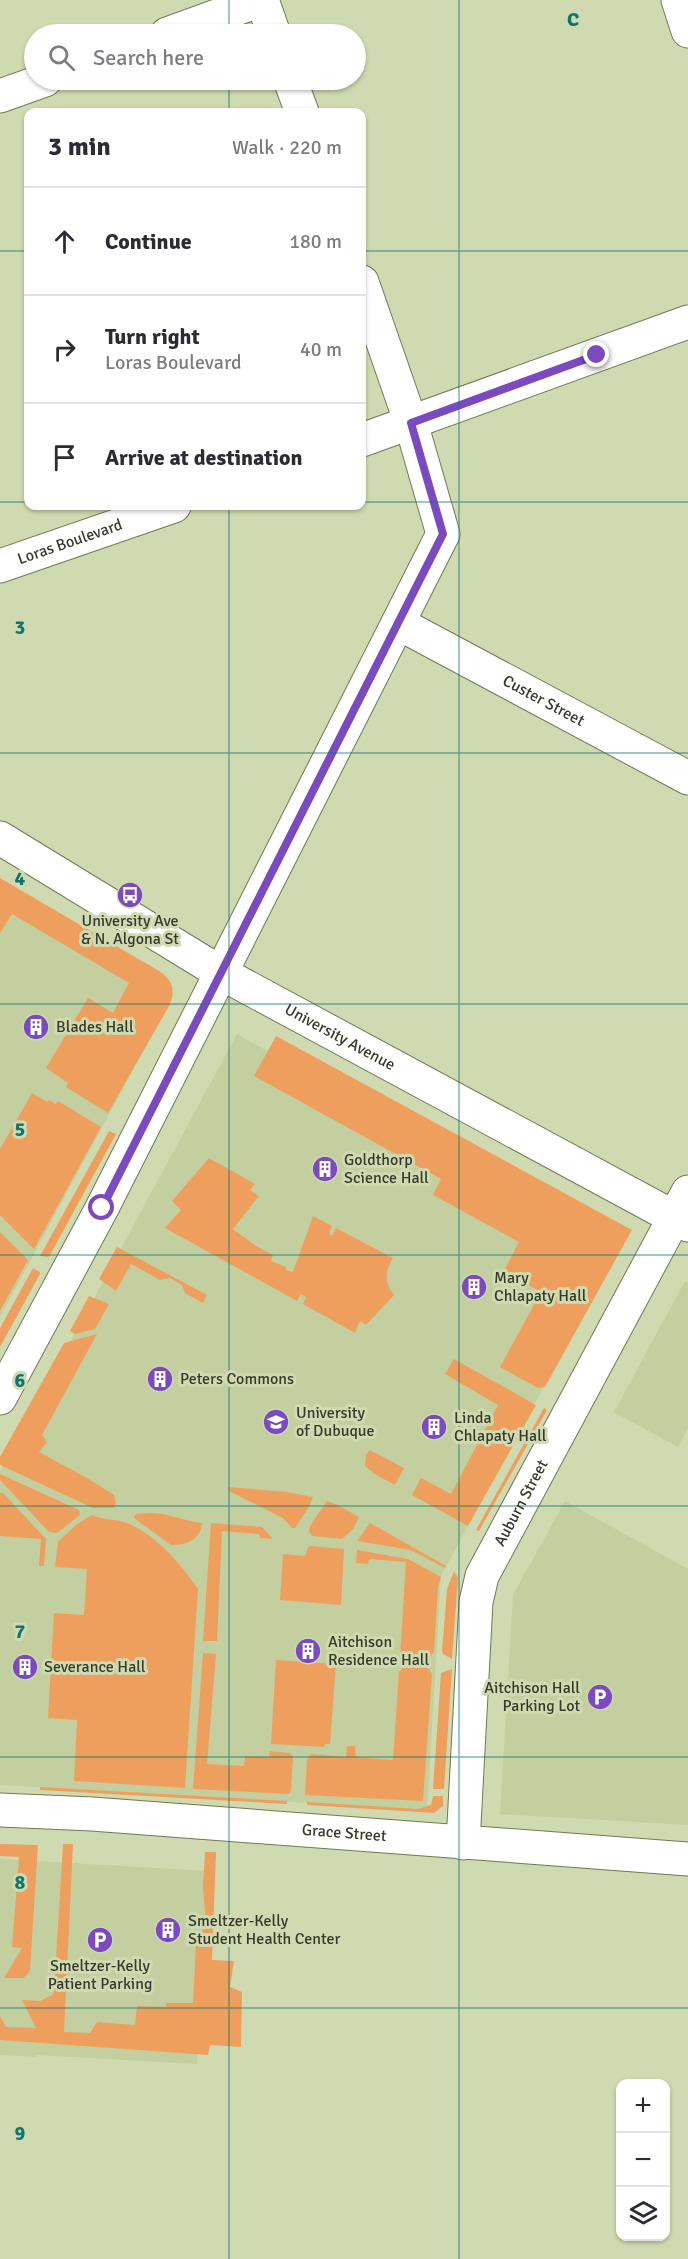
<!DOCTYPE html>
<html lang="en">
<head>
<meta charset="utf-8">
<style>
	body { margin:0; font-family:Signika,sans-serif; background:#f7f7f7; color:#2b2b33 }
	.controls { position:absolute; right:18px; bottom:18px; display:grid; overflow:hidden; border-radius:12px; box-shadow:0 2px 4px #0004 }
	.controls button { width:54px; height:54px; display:grid; place-items:center; padding:0; border:0; border-bottom:2px solid #e1e1e2; background:#fff; color:#2b2b33; font:30px sans-serif }
	.stop { position:absolute; width:18px; height:18px; margin:-14px; border:4px solid #7b4ac1; border-radius:50%; background:#fff }
	.stop.end { background:#7b4ac1; border-color:#fff; box-shadow:0 2px 6px #0008 }
	.list { margin:0; padding:0; list-style:none }
	h2 { display:flex; justify-content:space-between; align-items:center; height:78px; margin:0; padding:0 24px; font-size:26px }
	h2 small { font-size:20px; font-weight:400; color:#7c7c81 }
	.list li { display:grid; grid-template-columns:39px 1fr auto; gap:18px; align-items:center; box-sizing:border-box; height:108px; padding:0 24px; border-top:2px solid #e1e1e2 }
	.list b { display:block; font-size:22px; white-space:nowrap }
	.list p { margin:0; font-size:20px; white-space:nowrap; color:#7c7c81 }
	.list em { font-size:20px; font-style:normal; color:#7c7c81 }
	.icon { flex:none; width:33px; height:33px; fill:none; stroke:currentColor; stroke-width:2; stroke-linecap:round; stroke-linejoin:round }
	.map { position:relative; flex:none; width:688px; height:2259px; overflow:hidden }
	.search { position:absolute; background:#fff; box-shadow:0 2px 4px #0004; left:24px; top:24px; width:342px; height:66px; display:flex; align-items:center; gap:15px; box-sizing:border-box; padding:0 21px; border-radius:33px; color:#7c7c81; font-size:22px }
	.panel { position:absolute; background:#fff; box-shadow:0 2px 4px #0004; left:24px; top:108px; width:342px; height:402px; border-radius:12px }
	.map>svg:first-child { display:block }
	.built { fill:#c3cf9f }
	.green { fill:#ef9f5d }
	.lines { fill:none; stroke-linecap:round; stroke-linejoin:round }
	.minor-casing { stroke:#717955; stroke-width:35 }
	.secondary-casing { stroke:#717955; stroke-width:35 }
	.minor { stroke:#fff; stroke-width:33 }
	.secondary { stroke:#fff; stroke-width:33 }
	.route { stroke:#7b4ac1; stroke-width:8 }
	.grid { fill:none; stroke:#0f766e; stroke-width:1.5; stroke-opacity:0.55 }
	.labels { text-anchor:middle; dominant-baseline:central; stroke-width:6; stroke-linejoin:round; paint-order:stroke }
	.street-label { font-size:16px; fill:#363a2a; stroke:#d0dab1 }
	.poi-label { font-size:16px; fill:#363a2a; stroke:#d0dab1; text-anchor:start }
	.grid-label { font-size:20px; text-anchor:middle; font-weight:bold; fill:#0f766e; stroke:#d0dab1; stroke-width:6; stroke-linejoin:round; paint-order:stroke }
</style>
</head>
<body>
<div class="map">
<svg width="688" height="2259" viewBox="0 0 688 2259">
	<rect width="100%" height="100%" fill="#d0dab1"/>
	<g class="built">
		<polygon points="0,893 174,994 0,1317"/>
		<polygon points="237,1034 619,1248 441,1576 427,1810 0,1785 0,1472"/>
		<polygon points="685,1281 688,1283 688,1428 678,1447 614,1412"/>
		<polygon points="565,1501 688,1569 688,1825 500,1814 513,1595"/>
		<polygon points="0,1859 210,1871 197,2064 37,2055 36,2057 0,2055"/>
	</g>
	<g class="green">
		<path d="M 0,878 L 159,971 C 173,980 176,991 169,1006 L 108,1113 L 66,1087 L 68,1083 L 46,1068 L 88,998 L 113,1013 L 129,983 L 12,914 L 0,933 Z"/>
		<polygon points="276,1036 632,1230 545,1387 538,1388 500,1367 541,1292 504,1271 519,1242 433,1195 441,1179 254,1076"/>
		<polygon points="32,1093 47,1102 49,1100 56,1104 58,1101 101,1127 34,1249 0,1215 0,1149"/>
		<polygon points="109,1131 116,1134 49,1257 40,1256"/>
		<path d="M 209,1158 L 255,1184 L 250,1190 L 259,1196 L 233,1229 L 256,1246 L 273,1255 L 271,1261 L 286,1267 L 286,1270 L 293,1272 L 313,1216 L 332,1226 L 329,1234 L 332,1236 L 336,1228 L 393,1258 C 385,1271 384,1282 394,1295 L 366,1325 L 360,1321 L 355,1333 L 303,1304 L 306,1297 L 301,1294 L 297,1301 L 165,1228 L 181,1210 L 172,1201 Z"/>
		<polygon points="0,1232 28,1260 0,1311"/>
		<polygon points="117,1247 207,1295 203,1303 185,1293 182,1285 170,1278 160,1280 131,1264 116,1291 99,1279"/>
		<polygon points="33,1268 40,1272 40,1274 0,1347 0,1328"/>
		<polygon points="89,1296 109,1304 95,1329 75,1334 70,1331"/>
		<polygon points="97,1334 42,1435 47,1442 39,1452 87,1478 114,1495 116,1503 114,1508 93,1508 0,1465 0,1457 64,1343"/>
		<polygon points="454,1359 536,1405 468,1526 412,1495 421,1478 451,1494 498,1405 445,1374"/>
		<polygon points="544,1408 547,1410 479,1531 476,1530"/>
		<polygon points="370,1450 404,1468 395,1485 376,1475 365,1466 366,1455"/>
		<polygon points="0,1474 79,1510 80,1515 57,1533 49,1532 0,1480"/>
		<polygon points="228,1487 287,1492 313,1497 309,1507 295,1528 292,1528 283,1518 229,1491"/>
		<polygon points="0,1493 3,1493 46,1539 44,1566 39,1566 41,1539 0,1536"/>
		<polygon points="327,1501 338,1505 359,1517 353,1529 342,1539 312,1536 309,1532 310,1526"/>
		<path d="M 150,1513 C 168,1513 184,1521 202,1523 C 201,1540 186,1545 171,1545 L 134,1518 L 136,1514 Z"/>
		<path d="M 92,1515 C 102,1520 114,1519 124,1522 C 155,1533 180,1563 198,1589 L 185,1788 L 74,1781 L 77,1720 L 48,1718 L 54,1613 L 84,1615 L 87,1569 L 55,1567 L 58,1542 L 77,1524 Z"/>
		<polygon points="211,1523 262,1527 273,1539 260,1538 259,1534 222,1531 217,1641 203,1641"/>
		<polygon points="370,1523 446,1566 445,1568 411,1550 357,1541"/>
		<polygon points="311,1546 344,1549 341,1605 280,1600 283,1554 305,1556 308,1547"/>
		<polygon points="357,1550 408,1559 441,1577 438,1588 434,1652 428,1658 400,1656 406,1562 369,1559 368,1564 356,1563"/>
		<polygon points="454,1571 458,1578 452,1659 443,1654 442,1651 447,1589"/>
		<polygon points="203,1653 216,1654 207,1764 244,1766 245,1756 269,1757 270,1751 289,1753 293,1756 291,1790 289,1794 193,1789"/>
		<polygon points="276,1660 336,1664 330,1744 325,1744 324,1747 271,1744"/>
		<polygon points="405,1665 427,1667 432,1674 423,1801 305,1795 307,1759 311,1754 346,1757 347,1746 355,1746 356,1757 393,1760 399,1672"/>
		<polygon points="452,1669 444,1789 433,1789 441,1673"/>
		<polygon points="40,1787 287,1801 287,1804 40,1790"/>
		<polygon points="433,1796 443,1796 443,1806 434,1813 307,1805 307,1802 418,1809 431,1805"/>
		<polygon points="0,1844 38,1845 30,1969 29,1973 23,1978 4,1978 22,1948 12,1947 19,1857 0,1856"/>
		<polygon points="63,1844 73,1844 64,2032 90,2033 97,2022 135,2025 137,2006 166,2007 166,2003 193,2003 196,1943 206,1925 203,1886 205,1852 216,1852 212,1960 234,1961 230,1987 242,1992 241,2047 210,2045 208,2055 0,2040 0,2016 6,2027 36,2028 22,2000 40,2001 52,1995 54,1992"/>
	</g>
	<g class="lines">
		<g class="minor-casing">
			<g id="minor">
				<polyline points="262,0 274,34"/>
				<polyline points="678,0 688,31"/>
				<polyline points="167,34 261,0"/>
				<polyline points="290,80 302,112"/>
				<polyline points="0,96 45,80"/>
				<path id="s1" d="M 398,623 L 688,778"/>
				<polyline points="0,1398 102,1208 443,534 411,423 362,282"/>
				<path id="s2" d="M 0,1810 L 92,1814 L 688,1859"/>
				<path id="s3" d="M 463,1843 L 476,1602 L 482,1576 L 688,1192"/>
			</g>
		</g>
		<g class="secondary-casing">
			<g id="secondary">
				<polyline points="362,440 688,322"/>
				<path id="s4" d="M 0,566 L 174,506"/>
				<path id="s5" d="M 0,838 L 221,973 L 688,1225"/>
			</g>
		</g>
		<use href="#minor" class="minor"/>
		<use href="#secondary" class="secondary"/>
	</g>
	<g class="lines">
		<polyline class="route" points="102,1208 443,534 411,423 597,355"/>
	</g>
	<path class="grid" d="M 229,0 L 229,34M 459,0 L 459,2259M 229,80 L 229,112M 0,251 L 28,251M 362,251 L 688,251M 0,502 L 28,502M 362,502 L 688,502M 229,506 L 229,2259M 0,753 L 688,753M 0,1004 L 688,1004M 0,1255 L 688,1255M 0,1506 L 688,1506M 0,1757 L 688,1757M 0,2008 L 688,2008"/>
	<defs>
		<g id="bus-disc" transform="scale(1.35)"><circle r="9.5" fill="#7b4ac1" stroke="#d0dab1"/><path d="M-5-6H5V4H4V6H2V4H-2V6H-4V4H-5ZM-3.5-4V0h7V-4ZM-3.5 1.2v1.5H-2V1.2ZM2 1.2v1.5H3.5V1.2Z" fill="#fff"/></g>
		<g id="building-disc" transform="scale(1.35)"><circle r="9.5" fill="#7b4ac1" stroke="#d0dab1"/><path d="M-4-6H4V6H1V3H-1V6H-4ZM-2.5-4.3h1.7v1.8h-1.7ZM.8-4.3h1.7v1.8H.8ZM-2.5-1h1.7V.8h-1.7ZM.8-1h1.7V.8H.8Z" fill="#fff"/></g>
		<g id="university-disc" transform="scale(1.35)"><circle r="9.5" fill="#7b4ac1" stroke="#d0dab1"/><path d="M0-5L7-2L0 1L-7-2ZM-4 1L0 2.5L4 1V4Q0 6-4 4Z" fill="#fff"/></g>
		<g id="parking-disc" transform="scale(1.35)"><circle r="9.5" fill="#7b4ac1" stroke="#d0dab1"/><path d="M-3.5-5.5H1a3.5 3.5 0 0 1 0 7H-1V5.5H-3.5ZM-1-3.4V-.6H.8a1.4 1.4 0 0 0 0-2.8Z" fill="#fff"/></g>
	</defs>
	<g fill-rule="evenodd">
		<use href="#bus-disc" x="130" y="895"/>
		<use href="#building-disc" x="36" y="1027"/>
		<use href="#building-disc" x="325" y="1169"/>
		<use href="#building-disc" x="474" y="1287"/>
		<use href="#building-disc" x="160" y="1379"/>
		<use href="#university-disc" x="276" y="1422"/>
		<use href="#building-disc" x="434" y="1427"/>
		<use href="#building-disc" x="308" y="1651"/>
		<use href="#building-disc" x="25" y="1667"/>
		<use href="#parking-disc" x="600" y="1697"/>
		<use href="#building-disc" x="168" y="1930"/>
		<use href="#parking-disc" x="100" y="1940"/>
	</g>
	<g class="labels">
		<g class="street-label">
			<text stroke="none"><textPath href="#s4" startOffset="74">Loras Boulevard</textPath></text>
			<text stroke="none"><textPath href="#s1" startOffset="165">Custer Street</textPath></text>
			<text stroke="none"><textPath href="#s5" startOffset="394">University Avenue</textPath></text>
			<text stroke="none"><textPath href="#s3" startOffset="351">Auburn Street</textPath></text>
			<text stroke="none"><textPath href="#s2" startOffset="345">Grace Street</textPath></text>
		</g>
		<g class="poi-label">
			<text x="130" y="921" text-anchor="middle">University Ave<tspan x="130" dy="18">&amp; N. Algona St</tspan></text>
			<text x="56" y="1027">Blades Hall</text>
			<text x="344" y="1160">Goldthorp<tspan x="344" dy="18">Science Hall</tspan></text>
			<text x="494" y="1278">Mary<tspan x="494" dy="18">Chlapaty Hall</tspan></text>
			<text x="180" y="1379">Peters Commons</text>
			<text x="296" y="1413">University<tspan x="296" dy="18">of Dubuque</tspan></text>
			<text x="454" y="1418">Linda<tspan x="454" dy="18">Chlapaty Hall</tspan></text>
			<text x="328" y="1642">Aitchison<tspan x="328" dy="18">Residence Hall</tspan></text>
			<text x="44" y="1667">Severance Hall</text>
			<text x="580" y="1688" text-anchor="end">Aitchison Hall<tspan x="580" dy="18">Parking Lot</tspan></text>
			<text x="188" y="1921">Smeltzer-Kelly<tspan x="188" dy="18">Student Health Center</tspan></text>
			<text x="100" y="1966" text-anchor="middle">Smeltzer-Kelly<tspan x="100" dy="18">Patient Parking</tspan></text>
		</g>
	</g>
	<g class="grid-label">
		<text x="573" y="26">C</text>
		<text x="20" y="634">3</text>
		<text x="20" y="885">4</text>
		<text x="20" y="1136">5</text>
		<text x="20" y="1387">6</text>
		<text x="20" y="1638">7</text>
		<text x="20" y="1889">8</text>
		<text x="20" y="2140">9</text>
	</g>
</svg>
<div class="controls">
<button>+</button>
<button>−</button>
<button><svg class="icon" aria-label="layers" viewBox="0 0 24 24"><path d="M12 4l9 5-9 5-9-5zM3 14l9 5 9-5"/></svg></button>
</div>
<div class="stop" style="left:102px;top:1208px"></div>
<div class="stop end" style="left:597px;top:355px"></div>
<div class="search"><svg class="icon" aria-label="search" viewBox="0 0 24 24"><circle cx="10" cy="10" r="6"/><path d="M15 15l6 6"/></svg>Search here</div>
<section class="panel">
<h2>3 min<small>Walk · 220 m</small></h2>
<ul class="list">
<li><svg class="icon" aria-label="ahead" viewBox="0 0 24 24"><path d="M12 20V5M6 11l6-6 6 6"/></svg><div><b>Continue</b></div><em>180 m</em></li>
<li><svg class="icon" aria-label="right" viewBox="0 0 24 24"><path d="M7 20v-9h11M14 6l5 5-5 5"/></svg><div><b>Turn right</b><p>Loras Boulevard</p></div><em>40 m</em></li>
<li><svg class="icon" aria-label="arrive" viewBox="0 0 24 24"><path d="M6 21V4h12l-3 4 3 4H6"/></svg><div><b>Arrive at destination</b></div></li>
</ul>
</section>
</div>
</body>
</html>
